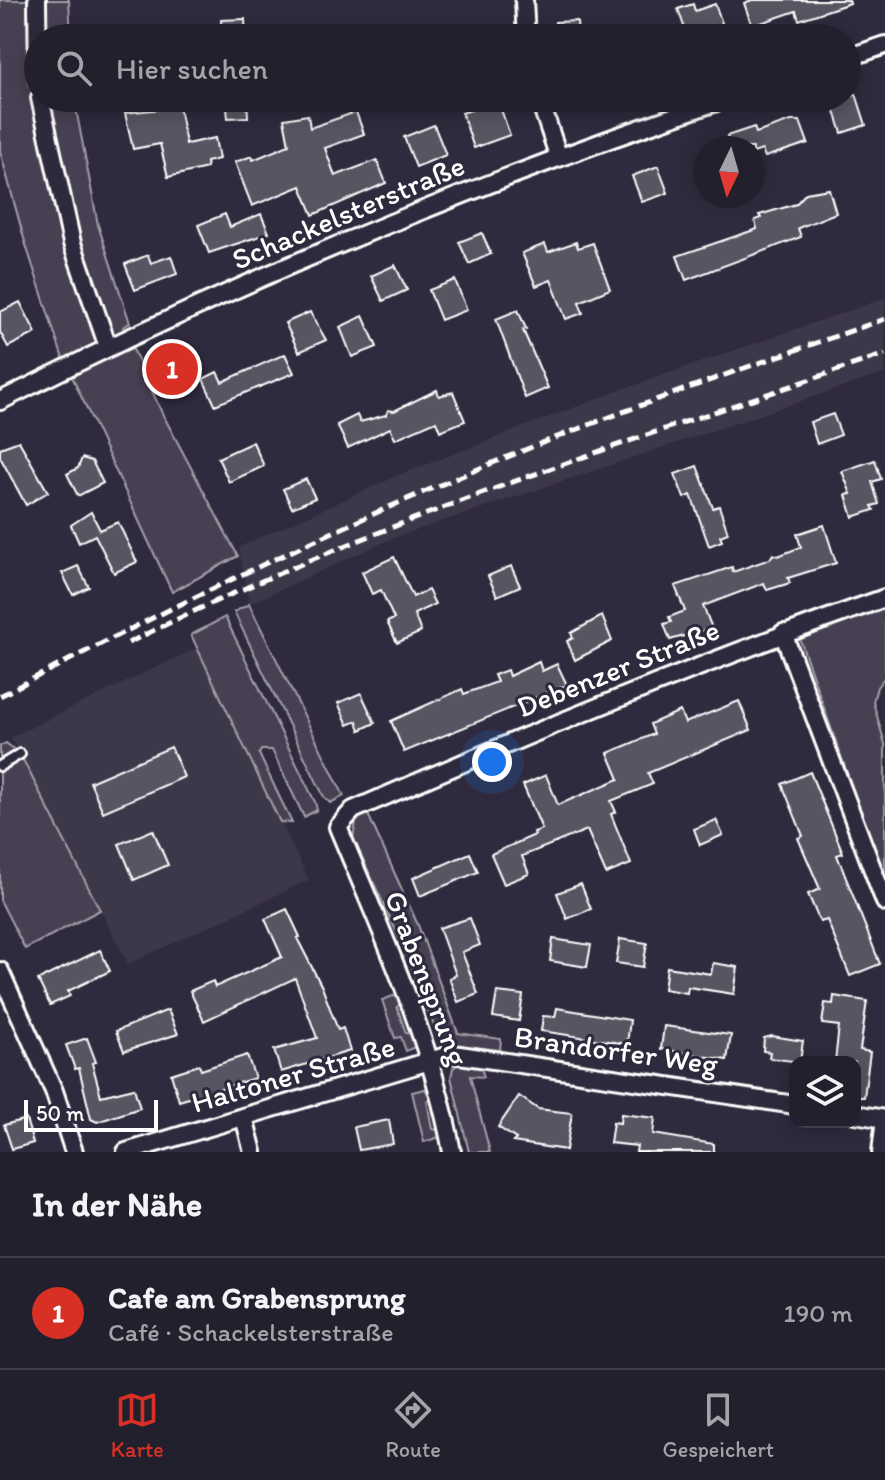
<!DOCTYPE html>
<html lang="de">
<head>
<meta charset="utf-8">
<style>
	body { margin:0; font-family:Itim,sans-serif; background:#2b2836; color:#f1f3f6 }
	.controls { position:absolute; right:24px; bottom:24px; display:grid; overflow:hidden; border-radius:16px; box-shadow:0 4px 20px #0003 }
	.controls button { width:72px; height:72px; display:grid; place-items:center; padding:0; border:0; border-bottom:2px solid #403e4a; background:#23202e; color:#f1f3f6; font:40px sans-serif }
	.compass { position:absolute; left:693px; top:136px; width:72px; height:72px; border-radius:50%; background:#23202e; box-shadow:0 4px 20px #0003; rotate:185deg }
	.scale { position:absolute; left:24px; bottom:20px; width:134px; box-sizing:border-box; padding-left:8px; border:4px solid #fff; border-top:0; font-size:22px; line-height:28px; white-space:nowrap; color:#fff; -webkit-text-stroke:6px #2f2a3d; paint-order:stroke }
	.you { position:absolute; left:492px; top:762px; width:28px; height:28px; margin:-20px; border:6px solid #fff; border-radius:50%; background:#1a73e8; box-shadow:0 0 0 12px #1a73e833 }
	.badge { display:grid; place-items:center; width:52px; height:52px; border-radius:50%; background:#d93025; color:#fff; font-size:26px; font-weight:700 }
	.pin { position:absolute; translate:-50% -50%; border:4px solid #fff; box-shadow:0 2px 8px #0006 }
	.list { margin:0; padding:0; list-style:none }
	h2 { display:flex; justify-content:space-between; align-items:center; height:104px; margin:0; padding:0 32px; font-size:34px }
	h2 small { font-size:26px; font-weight:400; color:#a3a3aa }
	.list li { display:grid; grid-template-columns:52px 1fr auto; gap:24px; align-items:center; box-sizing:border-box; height:112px; padding:0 32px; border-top:2px solid #403e4a }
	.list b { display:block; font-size:30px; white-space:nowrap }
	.list p { margin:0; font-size:26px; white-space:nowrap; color:#a3a3aa }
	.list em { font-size:26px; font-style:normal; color:#a3a3aa }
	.icon { flex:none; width:44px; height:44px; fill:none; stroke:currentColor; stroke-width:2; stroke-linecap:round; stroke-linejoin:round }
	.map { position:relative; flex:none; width:885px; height:1152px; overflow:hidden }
	.search { position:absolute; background:#23202e; box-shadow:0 4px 20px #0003; left:24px; right:24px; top:24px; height:88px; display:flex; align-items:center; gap:20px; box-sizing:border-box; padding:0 28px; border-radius:44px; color:#a3a3aa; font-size:30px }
	.sheet { height:216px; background:#23202e }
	nav { display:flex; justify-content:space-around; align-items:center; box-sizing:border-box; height:112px; border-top:2px solid #403e4a; background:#23202e; font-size:22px; color:#a3a3aa }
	nav a { display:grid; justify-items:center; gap:4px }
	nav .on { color:#d93025 }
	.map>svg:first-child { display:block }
	.built { fill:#3c3749 }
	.green { fill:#464152; stroke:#a2a0a8; stroke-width:2 }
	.building { fill:#595564; stroke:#fff; stroke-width:2 }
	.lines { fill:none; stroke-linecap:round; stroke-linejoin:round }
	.service-casing { stroke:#fff; stroke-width:14 }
	.minor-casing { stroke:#fff; stroke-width:22 }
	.service { stroke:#2f2a3d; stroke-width:8 }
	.minor { stroke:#2f2a3d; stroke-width:16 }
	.rail { stroke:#fff; stroke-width:5; stroke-dasharray:12 6; stroke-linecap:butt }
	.labels { text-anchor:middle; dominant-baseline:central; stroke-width:6; stroke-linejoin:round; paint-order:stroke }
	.street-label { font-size:30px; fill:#fff; stroke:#2f2a3d }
</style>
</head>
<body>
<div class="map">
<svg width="885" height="1152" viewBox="0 0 885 1152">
	<rect width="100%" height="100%" fill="#2f2a3d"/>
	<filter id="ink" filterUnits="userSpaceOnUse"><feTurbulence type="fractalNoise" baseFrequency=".0125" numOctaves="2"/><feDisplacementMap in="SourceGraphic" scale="16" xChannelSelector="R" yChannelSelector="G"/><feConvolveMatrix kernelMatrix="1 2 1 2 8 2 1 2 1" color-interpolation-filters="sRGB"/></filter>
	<g filter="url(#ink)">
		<g class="built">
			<polygon points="885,298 885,373 393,538 249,604 239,547 399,475 612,393"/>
			<polygon points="197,648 309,880 128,964 11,737"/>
		</g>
		<g class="green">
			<polygon points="0,0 69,0 71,38 38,38 38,98 74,98 98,225 130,323 123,327 162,413 238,556 172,592 61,353 25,242 0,151"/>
			<polygon points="249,604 344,796 330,803 324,797 234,612"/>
			<polygon points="885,604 885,677 877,687 873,702 885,744 885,881 798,634"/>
			<polygon points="225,617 315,802 317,810 304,817 272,750 261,750 259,754 292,823 280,822 191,635"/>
			<polygon points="6,743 20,754 100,910 25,949 0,900 0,746"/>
			<polygon points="366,810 418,925 458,1033 501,1039 500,1050 456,1045 439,1039 409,959 353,838 356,822"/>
			<polygon points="393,996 399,997 401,1003 397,1007 406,1033 413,1034 415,1047 406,1051 401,1037 395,1038 382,1000"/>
			<polygon points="461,1063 480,1065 484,1077 470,1076 490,1152 469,1152 451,1077 453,1068"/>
			<polygon points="425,1089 431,1098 427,1101 432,1129 438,1130 440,1137 424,1142 412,1092"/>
		</g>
		<g class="building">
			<polygon points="752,0 849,0 850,3 799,20 796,11 752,26 744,3"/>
			<polygon points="693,4 695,11 715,4 726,34 688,38 678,9"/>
			<polygon points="245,19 246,38 222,38 221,20"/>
			<polygon points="577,21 578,38 556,38 555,22"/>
			<polygon points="856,94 866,125 842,133 832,102"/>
			<polygon points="247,99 248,117 228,118 226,100"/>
			<polygon points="498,101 510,135 474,148 462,113"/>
			<polygon points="179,107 186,144 215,138 219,159 206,162 207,168 168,177 160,144 133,149 125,113"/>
			<polygon points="356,112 364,134 325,148 335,176 377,160 386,183 313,215 301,186 252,206 235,162 252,156 253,160 289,145 284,119 308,115 310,128"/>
			<polygon points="791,121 800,121 808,143 765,157 762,150 753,153 753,148 719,148 729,142 727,136 754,127 756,133"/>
			<polygon points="434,125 446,155 416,167 404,137"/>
			<polygon points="658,166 668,193 642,202 632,176"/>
			<polygon points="829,189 836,213 798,228 801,237 686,280 677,256 757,229 755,220 761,218 759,215 796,204 806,193"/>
			<polygon points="225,214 230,227 261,214 269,233 209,253 198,225"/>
			<polygon points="482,233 491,254 469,264 459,242"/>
			<polygon points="576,242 578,248 593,243 610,289 579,302 583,313 566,319 551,280 536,286 522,253 545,244 548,252"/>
			<polygon points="148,255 151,263 171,256 177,274 135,290 125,264"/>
			<polygon points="395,265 407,290 383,301 371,276"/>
			<polygon points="455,280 467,310 441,320 429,290"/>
			<polygon points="20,302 36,333 8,347 0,332 0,312"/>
			<polygon points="518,310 526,329 523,330 548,388 525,398 496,319"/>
			<polygon points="310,312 326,340 299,352 285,323"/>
			<polygon points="363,316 377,347 352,357 340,327"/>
			<polygon points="187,352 197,376 176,385 166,361"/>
			<polygon points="285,354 294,373 215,405 203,379 217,372 222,382"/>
			<polygon points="437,390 439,396 453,392 465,421 440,431 436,421 395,439 390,428 348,448 337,425 357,415 360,422 386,415 388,410 394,411"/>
			<polygon points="833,414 841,435 817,444 810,422"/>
			<polygon points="19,441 48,492 26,505 0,457 0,448"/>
			<polygon points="253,442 264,466 229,482 218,458"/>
			<polygon points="82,458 92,461 103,483 78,496 67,474 78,468"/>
			<polygon points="875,460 881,479 872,482 879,504 872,506 874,510 853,517 846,495 851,494 842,471"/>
			<polygon points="697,466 713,508 719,506 728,533 720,536 722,541 709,546 691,495 684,498 675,474"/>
			<polygon points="306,479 315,498 292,508 283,489"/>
			<polygon points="91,512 100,530 118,522 137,562 114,573 95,535 79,543 71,525"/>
			<polygon points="824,525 836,563 788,578 790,583 767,590 764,583 703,606 712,628 670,640 664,624 671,622 669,617 685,611 675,586 732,567 733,572 770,559 773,554 778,556 801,547 797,534"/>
			<polygon points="394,557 413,597 428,590 435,604 414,614 421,632 397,643 387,622 394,619 381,590 372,594 362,572"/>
			<polygon points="78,566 89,587 73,595 62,573"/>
			<polygon points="511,566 520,586 497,596 488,576"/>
			<polygon points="602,616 612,641 575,660 567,641 573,638 571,633"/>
			<polygon points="539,662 542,671 557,664 567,685 404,752 391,721 462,689 464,694 497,682 494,675 507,670 509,676"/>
			<polygon points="361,693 375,723 360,730 357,721 348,725 338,703"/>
			<polygon points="739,701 751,730 648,773 653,784 611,801 616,812 611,814 631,864 606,874 587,830 522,856 529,874 504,884 491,854 535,835 534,832 542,829 523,785 546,775 558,805 619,779 608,753 654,734 650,724 680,711 685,723"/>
			<polygon points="171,747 184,777 103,812 90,782"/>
			<polygon points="810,772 843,853 837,855 880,964 850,976 827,920 820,922 808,894 820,889 798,838 803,836 782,784"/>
			<polygon points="716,820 723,835 700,845 694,829"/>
			<polygon points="153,830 168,865 134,880 119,844"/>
			<polygon points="470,853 478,872 420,896 413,878"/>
			<polygon points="581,884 591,909 567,919 557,893"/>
			<polygon points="287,909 300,937 297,938 322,987 338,1030 343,1028 350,1051 281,1072 274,1050 317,1038 295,978 204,1021 190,991 213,981 215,987 282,957 265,919"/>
			<polygon points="470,918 480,945 462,952 478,994 458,1002 449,978 456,975 439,928"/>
			<polygon points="553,939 591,945 587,967 550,961"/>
			<polygon points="620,939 647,943 643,967 616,963"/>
			<polygon points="100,950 110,971 68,991 70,996 50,1005 38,980"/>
			<polygon points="713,963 738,967 734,994 688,987 687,993 664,989 667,967 711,974"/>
			<polygon points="497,992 523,995 519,1021 493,1017"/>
			<polygon points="834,996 867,1001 860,1050 870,1052 864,1097 855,1097 855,1062 835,1062 839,1026 822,1024 825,1003 833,1004"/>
			<polygon points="557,1008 630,1020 627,1044 541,1031 543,1016 555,1017"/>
			<polygon points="168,1010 178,1034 124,1051 116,1031"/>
			<polygon points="664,1026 731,1035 727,1060 661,1049"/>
			<polygon points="772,1036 803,1041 800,1062 769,1058 770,1052 763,1051 764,1038"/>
			<polygon points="87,1038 96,1062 92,1063 101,1096 134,1088 140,1108 97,1122 91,1119 79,1068 75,1069 66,1045"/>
			<polygon points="247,1055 255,1078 179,1101 171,1074 199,1065 201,1070"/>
			<polygon points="519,1096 538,1109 572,1113 566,1150 513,1142 516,1139 498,1127"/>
			<polygon points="621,1114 655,1118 653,1134 714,1144 714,1152 636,1152 637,1146 610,1143 613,1122 620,1123"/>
			<polygon points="26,1119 33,1143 12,1149 4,1125"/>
			<polygon points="389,1120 393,1144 359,1150 354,1127"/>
		</g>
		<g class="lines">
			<g class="service-casing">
				<polyline id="service" points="0,766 20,754"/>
			</g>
			<g class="minor-casing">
				<g id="minor">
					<polyline points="37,0 38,80"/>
					<polyline points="524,0 526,38"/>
					<polyline points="847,58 885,45"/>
					<polyline points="40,98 72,243 108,347"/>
					<polyline points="539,98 558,155"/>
					<path d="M 0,401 C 235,282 478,182 728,98"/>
					<polyline points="783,633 885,902"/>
					<polyline points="0,971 54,1091 74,1152"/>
					<polyline points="855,1114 885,1119"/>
					<polyline points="244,1117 253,1152"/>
					<polyline points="126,1152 453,1054 795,1105"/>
					<path d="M 452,1152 C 431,1038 382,933 338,827 L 353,810 C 529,734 704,661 885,598"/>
					<polyline points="881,1152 885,1119"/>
				</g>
			</g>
			<use href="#service" class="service"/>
			<use href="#minor" class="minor"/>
			<g class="rail">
				<path d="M 128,643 C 371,522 629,442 885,354"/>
				<path d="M 0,696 C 173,605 350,520 532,447 C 648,401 767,360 885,319"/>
			</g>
		</g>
	</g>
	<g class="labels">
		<g class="street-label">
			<text transform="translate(348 212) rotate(-23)">Schackelsterstraße</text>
			<text transform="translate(618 668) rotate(-22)">Debenzer Straße</text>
			<text transform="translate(427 978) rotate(69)">Grabensprung</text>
			<text transform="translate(616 1050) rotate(8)">Brandorfer Weg</text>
			<text transform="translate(293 1074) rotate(-16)">Haltoner Straße</text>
		</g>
	</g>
</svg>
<div class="controls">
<button><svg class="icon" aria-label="layers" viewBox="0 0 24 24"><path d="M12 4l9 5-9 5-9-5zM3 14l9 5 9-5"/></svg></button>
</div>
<svg class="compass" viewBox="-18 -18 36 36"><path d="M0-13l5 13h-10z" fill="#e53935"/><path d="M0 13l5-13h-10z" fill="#a3a3aa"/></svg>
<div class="scale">50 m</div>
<div class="you"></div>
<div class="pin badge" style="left:172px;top:369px">1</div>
<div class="search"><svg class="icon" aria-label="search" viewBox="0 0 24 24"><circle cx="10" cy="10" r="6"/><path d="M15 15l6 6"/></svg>Hier suchen</div>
</div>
<section class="sheet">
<h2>In der Nähe<small></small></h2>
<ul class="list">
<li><span class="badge">1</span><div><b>Cafe am Grabensprung</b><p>Café · Schackelsterstraße</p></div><em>190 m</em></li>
</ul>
</section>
<nav>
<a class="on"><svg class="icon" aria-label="map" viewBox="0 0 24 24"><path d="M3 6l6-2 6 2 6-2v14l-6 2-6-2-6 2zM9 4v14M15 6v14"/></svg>Karte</a>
<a><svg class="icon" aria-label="directions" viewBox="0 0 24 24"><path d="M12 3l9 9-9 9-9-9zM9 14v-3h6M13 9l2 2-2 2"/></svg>Route</a>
<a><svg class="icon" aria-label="saved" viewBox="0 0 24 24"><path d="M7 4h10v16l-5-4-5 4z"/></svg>Gespeichert</a>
</nav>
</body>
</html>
